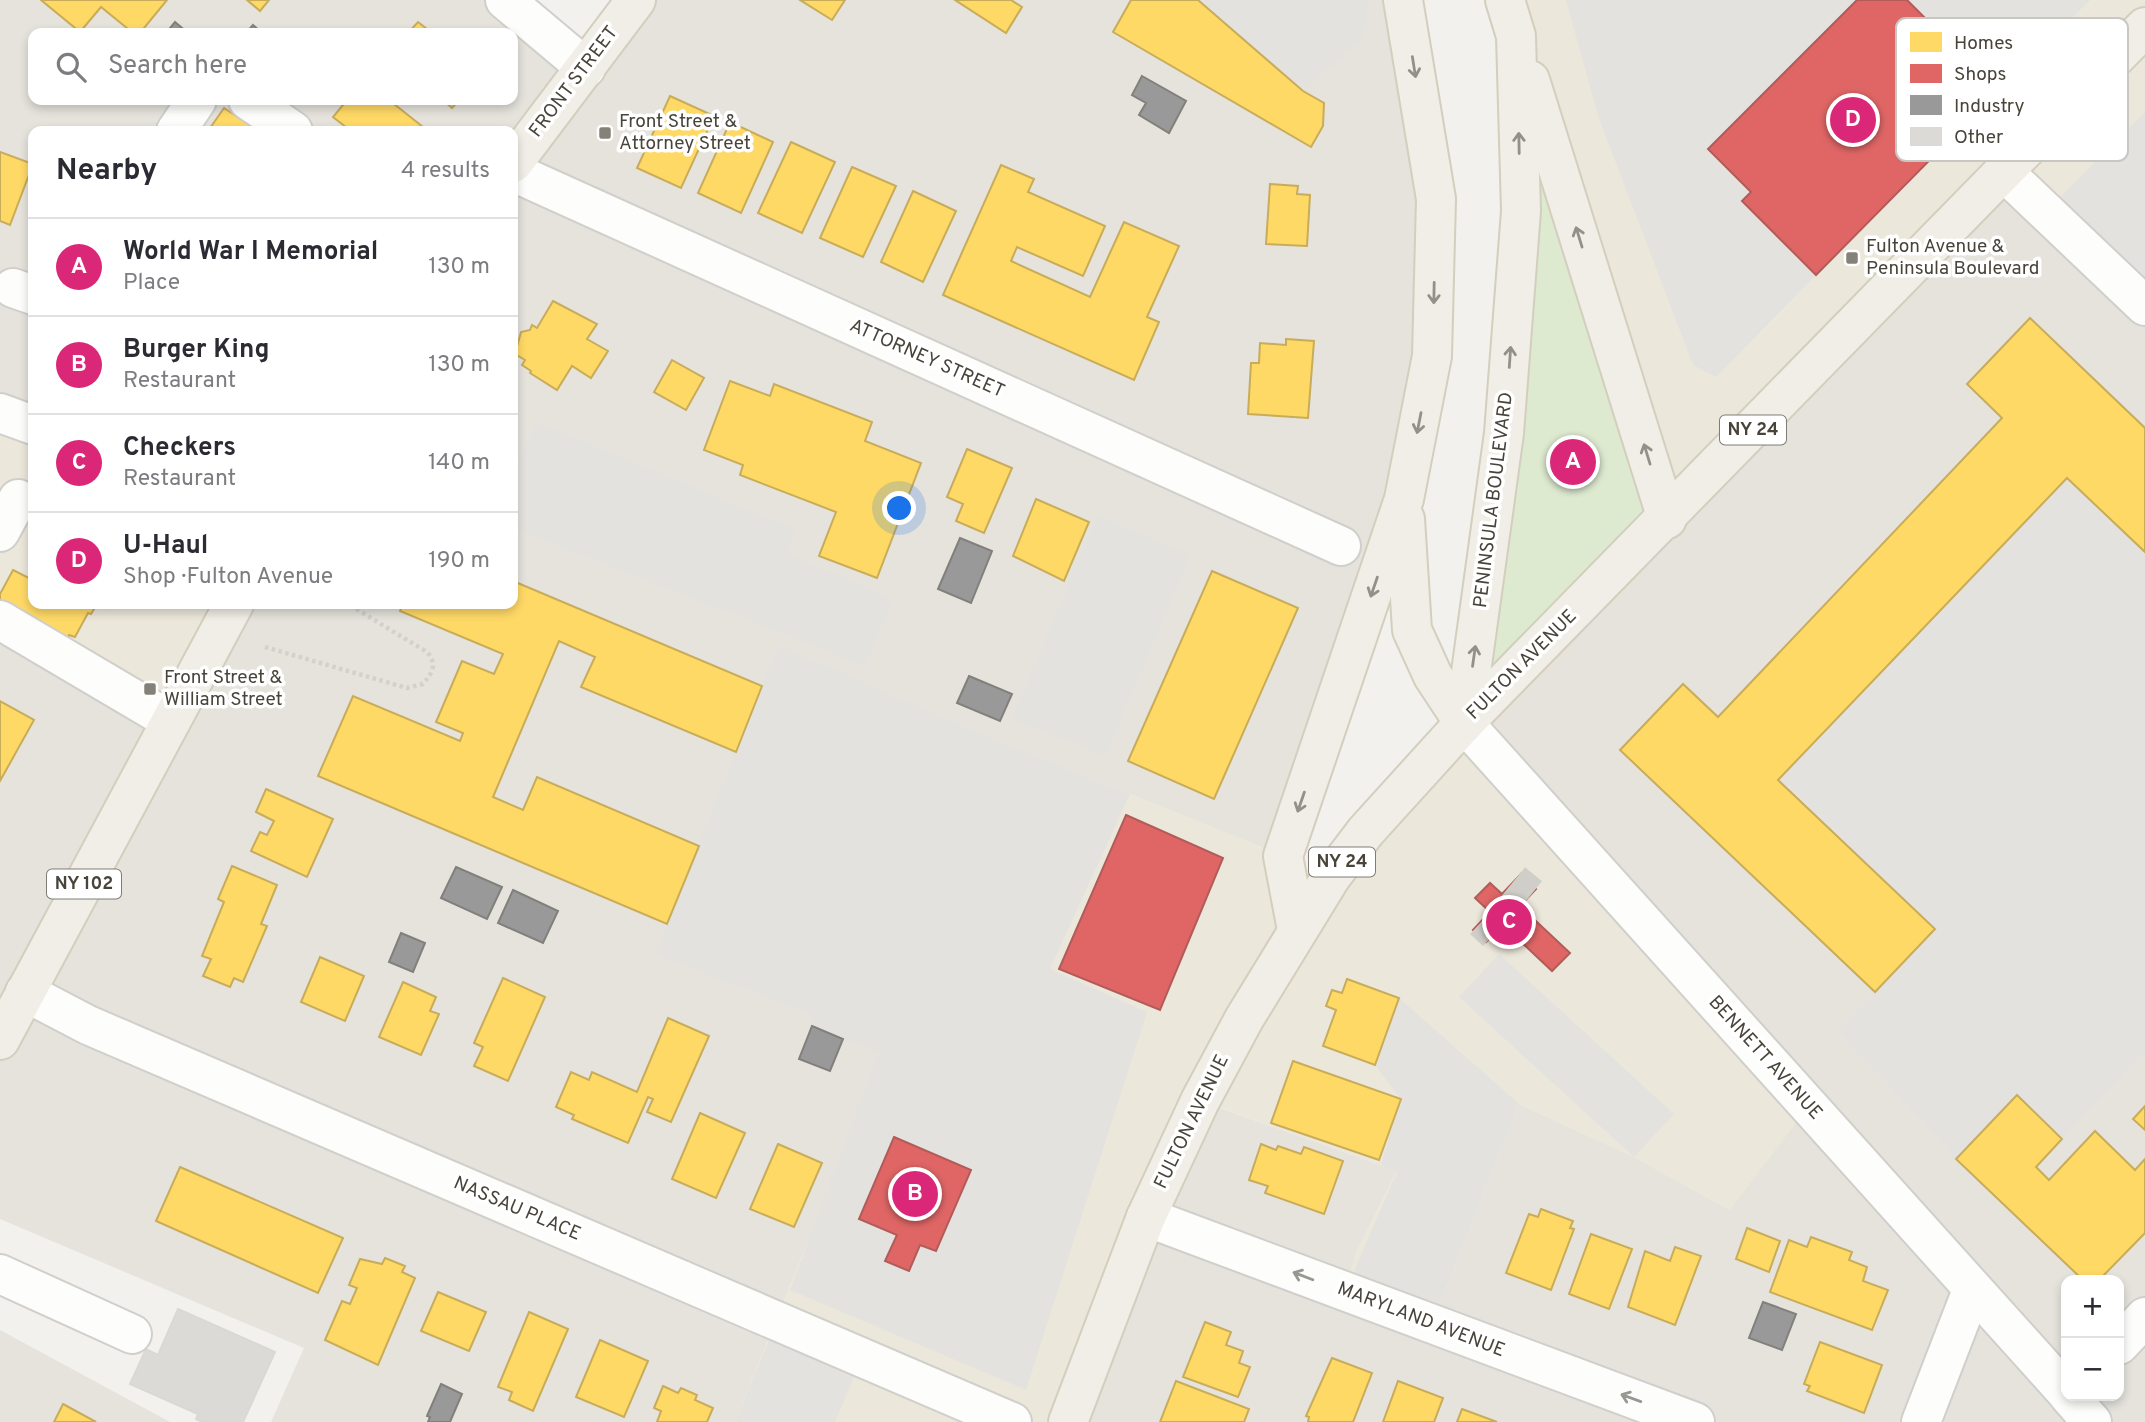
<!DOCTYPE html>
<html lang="en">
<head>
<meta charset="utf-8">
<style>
	body { margin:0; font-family:Overpass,sans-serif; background:#f7f7f7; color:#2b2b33 }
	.controls { position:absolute; right:21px; bottom:21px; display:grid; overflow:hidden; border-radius:14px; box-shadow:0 4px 10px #0003 }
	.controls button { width:63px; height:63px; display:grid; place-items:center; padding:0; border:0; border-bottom:2px solid #e1e1e2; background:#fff; color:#2b2b33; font:35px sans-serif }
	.you { position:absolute; left:900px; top:509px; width:24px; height:24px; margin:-18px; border:5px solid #fff; border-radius:50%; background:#1a73e8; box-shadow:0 0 0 10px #1a73e833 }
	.badge { display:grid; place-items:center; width:46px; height:46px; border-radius:50%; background:#db2777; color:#fff; font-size:23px; font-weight:700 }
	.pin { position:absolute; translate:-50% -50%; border:4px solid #fff; box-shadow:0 2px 7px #0006 }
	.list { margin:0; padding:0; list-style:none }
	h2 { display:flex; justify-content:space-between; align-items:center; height:91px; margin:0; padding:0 28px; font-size:30px }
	h2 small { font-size:23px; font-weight:400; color:#7c7c81 }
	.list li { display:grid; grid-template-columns:46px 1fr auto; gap:21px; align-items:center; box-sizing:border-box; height:98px; padding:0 28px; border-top:2px solid #e1e1e2 }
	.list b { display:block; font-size:26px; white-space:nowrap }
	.list p { margin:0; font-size:23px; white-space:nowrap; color:#7c7c81 }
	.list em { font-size:23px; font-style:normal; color:#7c7c81 }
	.icon { flex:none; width:38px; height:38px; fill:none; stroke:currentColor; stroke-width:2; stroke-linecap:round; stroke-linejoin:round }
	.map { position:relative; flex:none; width:2145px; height:1422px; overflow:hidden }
	.search { position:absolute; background:#fff; box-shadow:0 4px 10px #0003; left:28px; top:28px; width:490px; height:77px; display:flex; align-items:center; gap:18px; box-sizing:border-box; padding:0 24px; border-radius:14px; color:#7c7c81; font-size:26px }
	.panel { position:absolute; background:#fff; box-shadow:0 4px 10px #0003; left:28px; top:126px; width:490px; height:483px; border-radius:14px }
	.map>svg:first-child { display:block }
	.residential { fill:#e5e3dc; fill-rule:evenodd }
	.commercial { fill:#ece7db }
	.green { fill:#ddead0 }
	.parking { fill:#e4e2de }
	.homes { fill:#ffd966; stroke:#c8ac59; stroke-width:2 }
	.shops { fill:#e06666; stroke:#b25c59; stroke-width:2 }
	.industry { fill:#999; stroke:#81807c; stroke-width:2 }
	.building { fill:#dcdad6; stroke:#dad8d3; stroke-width:2 }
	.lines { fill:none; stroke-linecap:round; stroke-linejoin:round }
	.minor-tunnel { stroke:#d0cec9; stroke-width:38; stroke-dasharray:38 19; stroke-linecap:butt }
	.minor-casing { stroke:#d0cfcb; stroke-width:42 }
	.major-casing { stroke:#d3cebd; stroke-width:42 }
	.path { stroke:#d2d1cb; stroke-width:4.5; stroke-dasharray:3.5 3.5; stroke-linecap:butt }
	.minor { stroke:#fdfdfc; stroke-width:38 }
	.major { stroke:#f0eee6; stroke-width:38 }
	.oneway { stroke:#949087 }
	.oneway2 { stroke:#999791 }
	.poi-dot { fill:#848179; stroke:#fff; stroke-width:2.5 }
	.labels { text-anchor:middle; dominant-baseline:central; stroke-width:7; stroke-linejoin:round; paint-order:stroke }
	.shield { fill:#fff; stroke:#7f7c75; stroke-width:2 }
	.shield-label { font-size:18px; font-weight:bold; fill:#48443a }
	.street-label { font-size:19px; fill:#48443a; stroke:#fff }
	.poi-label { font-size:19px; fill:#48443a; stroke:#fff; text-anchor:start }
	.key { fill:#fff; stroke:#c8c7c4; stroke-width:2 }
	.key-label { font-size:19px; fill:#48443a }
</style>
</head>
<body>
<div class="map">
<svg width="2145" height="1422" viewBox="0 0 2145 1422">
	<rect width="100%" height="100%" fill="#f2f1ed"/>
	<g class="residential">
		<path d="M 0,0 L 503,0 L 586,67 L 636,0 L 1403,0 L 1436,199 L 1423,362 L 1283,856 L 935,715 L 887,1046 L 735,1422 L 271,1422 L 304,1348 L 0,1219 L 0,636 L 234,604 L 513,604 L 513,131 L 33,131 L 33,425 L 0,413 ZM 33,33 L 513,33 L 513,100 L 33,100 Z"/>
		<path d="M 2003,171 L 2145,306 L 2145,1422 L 1068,1422 L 1200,1101 L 1397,1171 L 1355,1255 L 1435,1316 L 1519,1104 L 1634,1157 L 1730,1210 L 1464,723 ZM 2066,1280 L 2119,1280 L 2119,1396 L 2066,1396 Z"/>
		<polygon points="0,1330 170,1422 0,1422"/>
	</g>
	<g class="commercial">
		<polygon points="1505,0 2145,0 2145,306 2003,171 1667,519"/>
		<polygon points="0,413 33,425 33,604 234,604 171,721 0,636"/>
		<polygon points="935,714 1283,856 1296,928 1464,723 1808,1107 1730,1210 1634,1157 1519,1104 1432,1325 1345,1292 1355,1255 1397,1171 1201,1101 1068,1422 735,1422 887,1046"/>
	</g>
	<polygon class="green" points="1519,56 1667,519 1464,723"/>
	<g class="parking">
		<polygon points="1160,0 1368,0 1363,38 1303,91"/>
		<polygon points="1566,0 1857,0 1709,149 1751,192 1742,202 1816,275 1716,377 1693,365 1598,116"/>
		<polygon points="1907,0 2090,0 1998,91"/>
		<polygon points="2145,112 2145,300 2051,207"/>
		<polygon points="537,422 797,530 787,553 893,599 865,666 513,528 513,472"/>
		<polygon points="2067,478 2145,552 2145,1052 2062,1139 2017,1096 1956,1159 1838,1031 1935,929 1781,778"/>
		<polygon points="1097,516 1191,555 1105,757 1012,718"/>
		<polygon points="778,645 935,714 1130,794 1050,969 1147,1012 1026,1390 790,1290 878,1053 812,1026 811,1015 655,954"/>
		<polygon points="1499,954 1674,1114 1634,1157 1459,997"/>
		<polygon points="1399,998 1519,1104 1435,1316 1345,1292 1397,1172 1381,1165 1401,1099 1375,1065"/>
		<polygon points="771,1335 857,1370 835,1422 735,1422"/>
	</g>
	<g class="homes">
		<polygon points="41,0 167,0 140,33 133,33 101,7 80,32"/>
		<polygon points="247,0 269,0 260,11"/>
		<polygon points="800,0 845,0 832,20"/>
		<polygon points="955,0 1011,0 1022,7 1006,33"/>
		<polygon points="1131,0 1198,0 1303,91 1324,103 1323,126 1311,147 1113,32"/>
		<polygon points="418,22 432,33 408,33"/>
		<polygon points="670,96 714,116 681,188 637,168"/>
		<polygon points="347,100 389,100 428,131 351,131 333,117"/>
		<polygon points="443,100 459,100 452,108"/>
		<polygon points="224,108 259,131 208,131"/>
		<polygon points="730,122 773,142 741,213 698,193"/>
		<polygon points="791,142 835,162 802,233 758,213"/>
		<polygon points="0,152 33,164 10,225 0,221"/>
		<polygon points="1001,165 1034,179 1028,192 1105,226 1083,276 1017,247 1011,261 1090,297 1124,222 1179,246 1147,317 1159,322 1134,380 943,295"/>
		<polygon points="852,167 896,186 863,257 820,238"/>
		<polygon points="1270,184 1298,186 1297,194 1310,195 1307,246 1266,244"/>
		<polygon points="913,191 956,211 923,282 881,262"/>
		<polygon points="553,301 597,324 587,339 608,351 591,378 572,366 557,390 530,373 531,371 522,365 525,360 515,354 521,332 530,330 532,325 537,328"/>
		<polygon points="2030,318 2145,428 2145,552 2067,478 1778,780 1935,929 1875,992 1620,750 1683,684 1718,717 2002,418 1967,384"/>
		<polygon points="1286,339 1314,341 1308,418 1248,414 1251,363 1259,363 1260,343 1286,345"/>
		<polygon points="672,360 704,378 686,410 654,392"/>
		<polygon points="730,381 770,396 774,384 872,422 865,441 921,463 877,578 819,556 836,512 740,475 743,465 704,450"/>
		<polygon points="967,449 1012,468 984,533 956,521 963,504 947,497"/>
		<polygon points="1036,499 1089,522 1064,581 1013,556"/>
		<polygon points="13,570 33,580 33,604 107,604 105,608 97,604 91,614 88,613 75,637 69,635 65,643 0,604 0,594"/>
		<polygon points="1212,571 1298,608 1214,799 1128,761"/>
		<polygon points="513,581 762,686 736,752 581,687 595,657 559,641 493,797 523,810 537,777 699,846 667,924 318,776 353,696 460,741 463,733 436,722 462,661 494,674 503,654 400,611 403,604 513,604"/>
		<polygon points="0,701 34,720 0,781"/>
		<polygon points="266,789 333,819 307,877 251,851 260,832 267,835 274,821 256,812"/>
		<polygon points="232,866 277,885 261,924 267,926 243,982 234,978 230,987 203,976 211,959 202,956 224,902 218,899"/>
		<polygon points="320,957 364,976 345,1021 301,1002"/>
		<polygon points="503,978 545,997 508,1081 474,1066 483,1047 474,1043"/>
		<polygon points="1347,979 1399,998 1375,1065 1323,1046 1336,1010 1326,1006 1332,990 1342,993"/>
		<polygon points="403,982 436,997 430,1011 439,1014 421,1055 379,1037"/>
		<polygon points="668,1018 709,1036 671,1122 647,1112 653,1099 648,1097 628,1143 572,1119 574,1115 556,1107 571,1072 589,1080 592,1072 637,1092"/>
		<polygon points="1293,1061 1401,1099 1379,1160 1271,1123"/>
		<polygon points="2017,1095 2062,1139 2036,1167 2049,1180 2095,1131 2135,1170 2145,1159 2145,1233 2099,1280 2083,1280 1956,1159"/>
		<polygon points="2145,1106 2145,1130 2133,1119"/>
		<polygon points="700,1113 745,1133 716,1198 672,1179"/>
		<polygon points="778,1144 822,1163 794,1227 750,1209"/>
		<polygon points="1261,1144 1276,1150 1278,1146 1301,1154 1304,1147 1343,1161 1324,1214 1265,1193 1268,1186 1249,1180"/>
		<polygon points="180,1167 343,1238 318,1293 156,1221"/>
		<polygon points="1541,1209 1573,1221 1570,1228 1574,1229 1551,1290 1506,1273 1529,1214 1538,1217"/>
		<polygon points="1747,1228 1780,1241 1769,1272 1736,1259"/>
		<polygon points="1591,1234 1632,1249 1609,1309 1569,1294"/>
		<polygon points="1811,1237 1852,1252 1849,1260 1867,1267 1863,1281 1888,1290 1872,1330 1770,1292 1789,1240 1807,1247"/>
		<polygon points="1675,1247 1701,1256 1675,1325 1628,1307 1645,1251 1670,1261"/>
		<polygon points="385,1258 405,1266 402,1272 415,1278 378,1365 325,1340 342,1301 350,1304 357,1288 349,1285 360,1259 382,1264"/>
		<polygon points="438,1292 486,1312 469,1351 421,1331"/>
		<polygon points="529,1312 568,1329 533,1411 509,1400 512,1392 498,1387"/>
		<polygon points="1205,1322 1231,1332 1226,1345 1243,1351 1239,1363 1250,1367 1238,1397 1183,1377"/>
		<polygon points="600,1340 648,1361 624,1417 576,1397"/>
		<polygon points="1820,1342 1882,1365 1864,1413 1807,1391 1810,1386 1804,1384"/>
		<polygon points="1332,1358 1372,1373 1353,1422 1308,1422 1309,1417 1306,1416"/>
		<polygon points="1176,1381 1249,1409 1244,1422 1160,1422"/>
		<polygon points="1398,1381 1443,1398 1434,1422 1383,1422"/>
		<polygon points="663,1386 678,1393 681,1388 697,1395 695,1400 713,1408 707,1422 657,1422 661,1411 654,1408"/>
		<polygon points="63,1404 96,1422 54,1422"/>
		<polygon points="1462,1409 1497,1422 1457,1422"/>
	</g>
	<g class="shops">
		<polygon points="1857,0 1907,0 1998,91 1816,275 1742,201 1751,192 1708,149"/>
		<polygon points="1126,815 1223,858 1160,1010 1059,969"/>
		<polygon points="1521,874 1536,889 1520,906 1570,953 1552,971 1503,925 1486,942 1473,930 1490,912 1475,898 1490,883 1502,894"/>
		<polygon points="894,1137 971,1170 936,1251 920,1245 909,1271 885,1261 897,1235 859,1219"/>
	</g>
	<g class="industry">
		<polygon points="175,22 188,33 166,33"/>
		<polygon points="253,25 262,33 246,33"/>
		<polygon points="1142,76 1186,101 1169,133 1139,115 1146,103 1132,95"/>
		<polygon points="960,538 992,551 971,603 938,589"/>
		<polygon points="969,676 1012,694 1000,721 957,703"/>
		<polygon points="456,867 502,887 487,919 441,898"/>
		<polygon points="513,890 558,911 543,943 498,923"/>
		<polygon points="401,933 425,943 413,972 389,962"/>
		<polygon points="812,1026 843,1039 830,1071 799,1059"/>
		<polygon points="1763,1302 1796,1314 1782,1350 1749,1338"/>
		<polygon points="441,1384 462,1394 450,1422 428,1422 430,1417 427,1416"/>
	</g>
	<polygon class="building" points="178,1309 275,1352 243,1422 202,1422 196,1419 198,1414 130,1384 146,1349 158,1355"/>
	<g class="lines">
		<g class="minor-tunnel">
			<polyline points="1513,882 1530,896"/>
			<polyline points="1483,920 1496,932"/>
		</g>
		<g class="minor-casing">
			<g id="minor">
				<polyline points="505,0 586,68"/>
				<polyline points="248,100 293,131"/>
				<polyline points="176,131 197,100"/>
				<polyline points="2003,171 2145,306"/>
				<polyline points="513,172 1341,546"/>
				<polyline points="13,288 33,295"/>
				<polyline points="0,413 33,425"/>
				<polyline points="0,532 18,499"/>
				<polyline points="0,620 171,721"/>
				<polyline points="1464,723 2066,1392"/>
				<polyline points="25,992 88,1025 1012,1422"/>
				<polyline points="1146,1217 1695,1422"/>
				<polyline points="0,1274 132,1334"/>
				<polyline points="2119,1345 2145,1317"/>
				<polyline points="2069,1396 2092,1422"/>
				<polyline points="1921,1422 1972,1290"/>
			</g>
		</g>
		<g class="major-casing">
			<g id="major">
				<polyline points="1530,80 1667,519"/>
				<polyline points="513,163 636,0"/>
				<polyline points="1405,519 1412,630 1433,676 1464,723"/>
				<polyline points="1464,723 1504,433 1521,211 1516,36 1505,0"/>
				<polyline points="1297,930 1283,856 1404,499 1432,356 1436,199 1403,0"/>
				<polyline points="0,1040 234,604"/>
				<polyline points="1068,1422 1146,1217 1200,1101 1244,1019 1331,877 1366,831 1464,723 2145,27"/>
			</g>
		</g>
		<path class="path" d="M 265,647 L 407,688 L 423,684 C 432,673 438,665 427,652 L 348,604"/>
		<use href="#minor" class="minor"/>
		<use href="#major" class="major"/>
	</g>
	<defs><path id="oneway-shaft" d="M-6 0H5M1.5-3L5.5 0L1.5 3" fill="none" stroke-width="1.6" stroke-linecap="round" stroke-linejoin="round" transform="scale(1.75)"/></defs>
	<g class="oneway">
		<use href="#oneway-shaft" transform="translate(1414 67) rotate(81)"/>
		<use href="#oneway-shaft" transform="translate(1519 143) rotate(-91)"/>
		<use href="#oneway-shaft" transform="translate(1579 237) rotate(-107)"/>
		<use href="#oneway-shaft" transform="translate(1434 293) rotate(91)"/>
		<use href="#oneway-shaft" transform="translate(1510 357) rotate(-86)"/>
		<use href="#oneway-shaft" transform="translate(1419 423) rotate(101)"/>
		<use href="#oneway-shaft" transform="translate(1647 454) rotate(-107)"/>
		<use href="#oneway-shaft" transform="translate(1374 587) rotate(109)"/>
		<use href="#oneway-shaft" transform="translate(1474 656) rotate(-82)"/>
		<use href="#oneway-shaft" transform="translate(1301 802) rotate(109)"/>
	</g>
	<g class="oneway2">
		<use href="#oneway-shaft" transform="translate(1303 1276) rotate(-159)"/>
		<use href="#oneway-shaft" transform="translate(1631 1398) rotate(-160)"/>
	</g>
	<g class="poi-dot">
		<rect x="598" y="126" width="14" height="14" rx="3.5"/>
		<rect x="1845" y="251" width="14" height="14" rx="3.5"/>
		<rect x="143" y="682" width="14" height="14" rx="3.5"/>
	</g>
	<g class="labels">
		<g class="shield">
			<rect x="1720" y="415.5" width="66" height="29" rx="5"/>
			<rect x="1309" y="847.5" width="66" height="29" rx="5"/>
			<rect x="47" y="869.5" width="74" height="29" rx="5"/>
		</g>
		<g class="shield-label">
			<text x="1753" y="430">NY 24</text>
			<text x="1342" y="862">NY 24</text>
			<text x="84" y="884">NY 102</text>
		</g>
		<g class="street-label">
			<text transform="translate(574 82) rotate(-53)">FRONT STREET</text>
			<text transform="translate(927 359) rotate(24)">ATTORNEY STREET</text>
			<text transform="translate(1494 500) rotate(-83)">PENINSULA BOULEVARD</text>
			<text transform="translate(1522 665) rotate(-45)">FULTON AVENUE</text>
			<text transform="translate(1765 1058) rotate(48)">BENNETT AVENUE</text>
			<text transform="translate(1192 1122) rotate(-64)">FULTON AVENUE</text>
			<text transform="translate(517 1209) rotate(23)">NASSAU PLACE</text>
			<text transform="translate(1421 1320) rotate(21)">MARYLAND AVENUE</text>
		</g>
		<g class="poi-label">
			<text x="619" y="122">Front Street &amp;<tspan x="619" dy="22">Attorney Street</tspan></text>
			<text x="1866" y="247">Fulton Avenue &amp;<tspan x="1866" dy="22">Peninsula Boulevard</tspan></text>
			<text x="164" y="678">Front Street &amp;<tspan x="164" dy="22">William Street</tspan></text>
		</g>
	</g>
	<rect x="1896" y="18" width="232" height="143" rx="10" class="key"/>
	<rect x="1910" y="32" width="32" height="20" fill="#ffd966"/>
	<rect x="1910" y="64" width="32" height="19" fill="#e06666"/>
	<rect x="1910" y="95" width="32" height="20" fill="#999"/>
	<rect x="1910" y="127" width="32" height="19" fill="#dcdad6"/>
	<g class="key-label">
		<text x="1954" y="49">Homes</text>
		<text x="1954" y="80">Shops</text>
		<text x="1954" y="112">Industry</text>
		<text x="1954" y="143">Other</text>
	</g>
</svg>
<div class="controls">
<button>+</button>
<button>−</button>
</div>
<div class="you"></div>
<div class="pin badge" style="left:1573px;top:462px">A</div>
<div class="pin badge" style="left:915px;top:1194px">B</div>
<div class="pin badge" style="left:1509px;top:922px">C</div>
<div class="pin badge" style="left:1853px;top:120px">D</div>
<div class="search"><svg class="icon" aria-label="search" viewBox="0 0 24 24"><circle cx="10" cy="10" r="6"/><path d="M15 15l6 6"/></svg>Search here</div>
<section class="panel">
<h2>Nearby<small>4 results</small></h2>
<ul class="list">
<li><span class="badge">A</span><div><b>World War I Memorial</b><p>Place</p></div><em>130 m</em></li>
<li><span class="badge">B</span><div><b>Burger King</b><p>Restaurant</p></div><em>130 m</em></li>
<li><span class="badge">C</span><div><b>Checkers</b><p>Restaurant</p></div><em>140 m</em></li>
<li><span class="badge">D</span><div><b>U-Haul</b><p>Shop · Fulton Avenue</p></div><em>190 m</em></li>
</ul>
</section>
</div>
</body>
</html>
